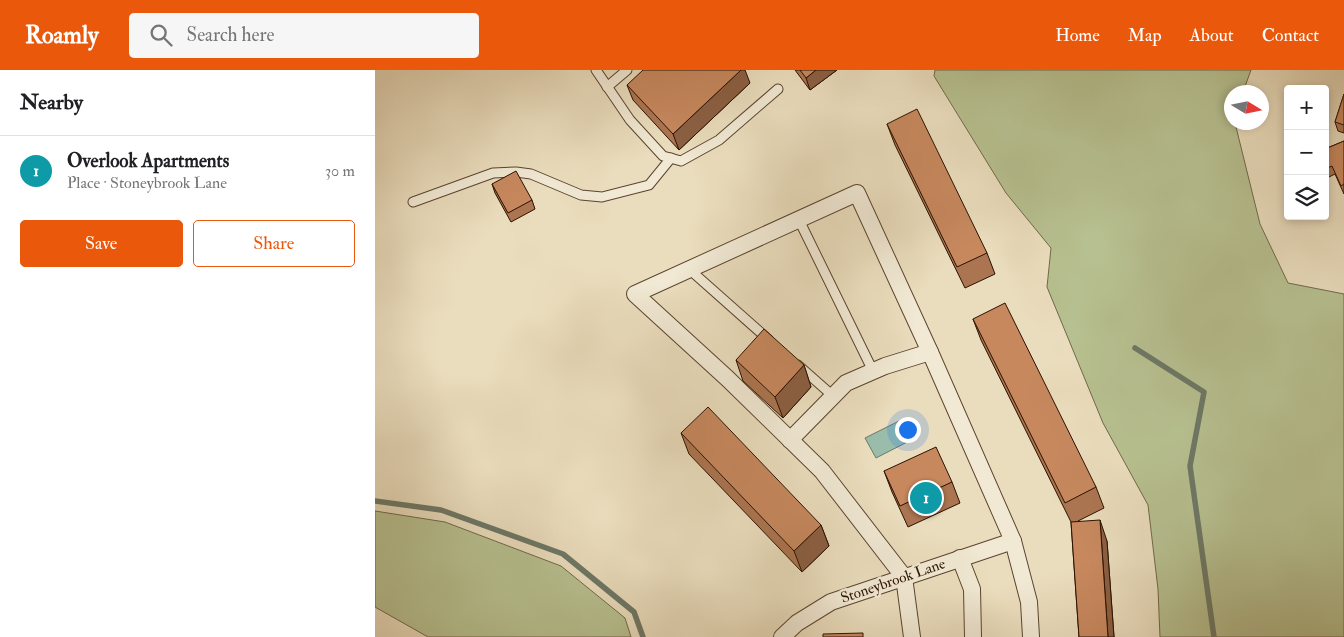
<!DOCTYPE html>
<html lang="en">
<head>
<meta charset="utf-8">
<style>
	body { margin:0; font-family:"IM FELL Double Pica",serif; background:#f6f6f6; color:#202124 }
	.controls { position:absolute; right:15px; top:15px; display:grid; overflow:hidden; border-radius:5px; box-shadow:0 2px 8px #0003 }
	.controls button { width:45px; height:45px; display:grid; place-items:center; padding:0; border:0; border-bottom:1px solid #e0e0e0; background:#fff; color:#202124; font:25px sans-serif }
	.compass { position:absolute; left:849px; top:15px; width:45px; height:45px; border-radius:50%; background:#fff; box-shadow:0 2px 8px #0003; rotate:100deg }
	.you { position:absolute; left:532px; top:359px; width:18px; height:18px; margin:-12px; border:4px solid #fff; border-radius:50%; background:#1a73e8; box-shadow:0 0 0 8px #1a73e833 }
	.badge { display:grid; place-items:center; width:32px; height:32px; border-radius:50%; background:#ea580c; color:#fff; font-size:16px; font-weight:700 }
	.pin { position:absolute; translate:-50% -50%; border:2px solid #fff; box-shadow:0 1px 5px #0006 }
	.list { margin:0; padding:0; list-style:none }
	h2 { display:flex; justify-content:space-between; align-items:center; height:65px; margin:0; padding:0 20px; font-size:21px }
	h2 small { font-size:16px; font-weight:400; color:#757577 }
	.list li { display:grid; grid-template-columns:32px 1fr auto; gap:15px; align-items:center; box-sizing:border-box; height:70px; padding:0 20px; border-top:1px solid #e0e0e0 }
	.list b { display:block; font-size:19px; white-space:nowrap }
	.list p { margin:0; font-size:16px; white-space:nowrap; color:#757577 }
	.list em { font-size:16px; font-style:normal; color:#757577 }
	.actions { display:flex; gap:10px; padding:15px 20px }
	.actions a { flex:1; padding:11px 0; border:1px solid #ea580c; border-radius:5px; text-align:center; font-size:18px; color:#ea580c }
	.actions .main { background:#ea580c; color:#fff }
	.icon { flex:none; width:28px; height:28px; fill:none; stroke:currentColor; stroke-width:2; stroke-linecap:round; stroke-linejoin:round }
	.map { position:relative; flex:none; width:969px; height:567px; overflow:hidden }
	header { display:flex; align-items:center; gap:30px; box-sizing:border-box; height:70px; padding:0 25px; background:#ea580c; color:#fff }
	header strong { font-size:24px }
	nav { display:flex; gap:28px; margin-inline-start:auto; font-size:18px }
	.search { width:350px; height:45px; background:#f6f6f6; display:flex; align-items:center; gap:12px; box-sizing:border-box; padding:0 18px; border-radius:5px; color:#757577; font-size:19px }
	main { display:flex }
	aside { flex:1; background:#fff }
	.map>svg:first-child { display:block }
	.green { fill:#b7c090; stroke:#716848 }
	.water { fill:#99bdaa; stroke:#6d7866 }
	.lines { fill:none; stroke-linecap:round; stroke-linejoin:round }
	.stream { stroke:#6d7866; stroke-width:5.5 }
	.service-casing { stroke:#5b442f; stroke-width:11 }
	.minor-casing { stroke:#5b442f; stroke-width:18 }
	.service { stroke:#f1e9d4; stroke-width:9 }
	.minor { stroke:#f1e9d4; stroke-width:16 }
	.wall { fill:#ab7551; stroke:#2b1100 }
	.shaded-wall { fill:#8b5f42; stroke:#2b1100 }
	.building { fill:#c7885e; stroke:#2b1100 }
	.labels { text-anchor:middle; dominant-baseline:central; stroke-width:5; stroke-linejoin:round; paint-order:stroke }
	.street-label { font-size:15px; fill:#2b1100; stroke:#f1e9d4 }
</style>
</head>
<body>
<header>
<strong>Roamly</strong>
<div class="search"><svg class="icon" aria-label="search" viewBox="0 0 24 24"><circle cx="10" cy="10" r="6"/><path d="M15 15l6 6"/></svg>Search here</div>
<nav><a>Home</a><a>Map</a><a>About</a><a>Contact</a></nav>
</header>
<main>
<aside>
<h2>Nearby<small></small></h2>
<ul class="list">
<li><span class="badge" style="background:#0f9aa8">1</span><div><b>Overlook Apartments</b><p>Place · Stoneybrook Lane</p></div><em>30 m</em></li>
</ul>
<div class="actions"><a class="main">Save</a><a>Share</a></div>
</aside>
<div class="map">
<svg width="969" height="567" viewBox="0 0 969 567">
	<rect width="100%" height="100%" fill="#eaddbd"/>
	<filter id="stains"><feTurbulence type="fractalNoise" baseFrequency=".004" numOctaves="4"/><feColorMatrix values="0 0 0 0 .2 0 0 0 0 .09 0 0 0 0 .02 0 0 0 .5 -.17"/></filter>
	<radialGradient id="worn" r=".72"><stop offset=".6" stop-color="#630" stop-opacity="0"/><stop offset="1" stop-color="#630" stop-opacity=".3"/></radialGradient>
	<g class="green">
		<polygon points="560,0 876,0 868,22 856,22 856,52 860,53 885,154 913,213 969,224 969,567 785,567 783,519 773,435 728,353 672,217 676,178 631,123 559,6"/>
		<polygon points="0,441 70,452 186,496 250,548 256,567 53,567 0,537"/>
	</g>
	<polygon class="water" points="530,348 540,368 501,388 490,368"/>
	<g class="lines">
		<g class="stream">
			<polyline points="760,278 829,322 815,396 839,567"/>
			<polyline points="0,431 66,440 188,484 259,542 268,567"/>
		</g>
		<g class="service-casing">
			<g id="service">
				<polyline points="221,0 255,50 288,86 306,91 344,70 403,19"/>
				<polyline points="232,17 252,0"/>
				<polyline points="38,132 118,103 141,102 156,104 206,125 227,127 274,115 296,88"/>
				<polyline points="424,150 498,301"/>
				<polyline points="314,199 394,270"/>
				<polyline points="423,295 458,326"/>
			</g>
		</g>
		<g class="minor-casing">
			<g id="minor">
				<polyline points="415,370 471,313 510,296 555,282"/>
				<polyline points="585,488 597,519 598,567"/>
				<polyline points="407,567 422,553 456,532 638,471"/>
				<polyline points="537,567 529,507 447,401 353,309 260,224 482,123 555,282 638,471 654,532 656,567"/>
			</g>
		</g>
		<use href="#service" class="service"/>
		<use href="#minor" class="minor"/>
	</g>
	<g class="wall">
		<polygon points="420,0 462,0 435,20"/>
		<polygon points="375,13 304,80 258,30 252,15"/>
		<polygon points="969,24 969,63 963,61 960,52"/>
		<polygon points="512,54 612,183 620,204 590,218 520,75"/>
		<polygon points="969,71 969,124 960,104 952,108 950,105 950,79"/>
		<polygon points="117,114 157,130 160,139 136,152 120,123"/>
		<polygon points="598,249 721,417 729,438 703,451 732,471 739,567 704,567 696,452 606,270"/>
		<polygon points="361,290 429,295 436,317 408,348 368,311"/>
		<polygon points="306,363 446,455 454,476 427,502 314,384"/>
		<polygon points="509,401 577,412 585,433 533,457 517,422"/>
	</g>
	<g class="shaded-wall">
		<polygon points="366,0 370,0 375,13 304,80 298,64"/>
		<polygon points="441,0 462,0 435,20 431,8"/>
		<polygon points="429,295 436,317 408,348 400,327"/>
		<polygon points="725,450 732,471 739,567 733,567"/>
		<polygon points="446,455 454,476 427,502 419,481"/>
	</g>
	<g class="building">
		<polygon points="268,0 366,0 298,64 252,15"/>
		<polygon points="425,0 441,0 431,8"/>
		<polygon points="969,24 969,55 960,52"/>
		<polygon points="542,39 612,183 582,197 512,54"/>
		<polygon points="969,71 969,114 966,116 957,96 950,99 950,79"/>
		<polygon points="141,101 157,130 133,143 117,114"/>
		<polygon points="630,233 721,417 690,433 598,249"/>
		<polygon points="389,259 429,295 400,327 361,290"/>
		<polygon points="333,337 446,455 419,481 306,363"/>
		<polygon points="561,377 577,412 525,436 509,401"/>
		<polygon points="725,450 733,567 704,567 696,452"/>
		<polygon points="488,563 488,567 448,567 448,564"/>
	</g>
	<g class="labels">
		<g class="street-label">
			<text transform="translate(518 511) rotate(-19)">Stoneybrook Lane</text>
		</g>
	</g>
	<rect width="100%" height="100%" filter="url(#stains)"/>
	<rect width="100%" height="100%" fill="url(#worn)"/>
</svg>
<div class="controls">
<button>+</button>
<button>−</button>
<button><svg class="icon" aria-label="layers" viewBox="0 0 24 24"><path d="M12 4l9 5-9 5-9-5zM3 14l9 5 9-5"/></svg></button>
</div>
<svg class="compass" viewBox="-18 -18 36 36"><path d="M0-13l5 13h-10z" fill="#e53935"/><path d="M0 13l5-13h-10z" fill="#757577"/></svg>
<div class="you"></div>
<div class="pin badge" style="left:551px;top:428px;background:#0f9aa8">1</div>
</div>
</main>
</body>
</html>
